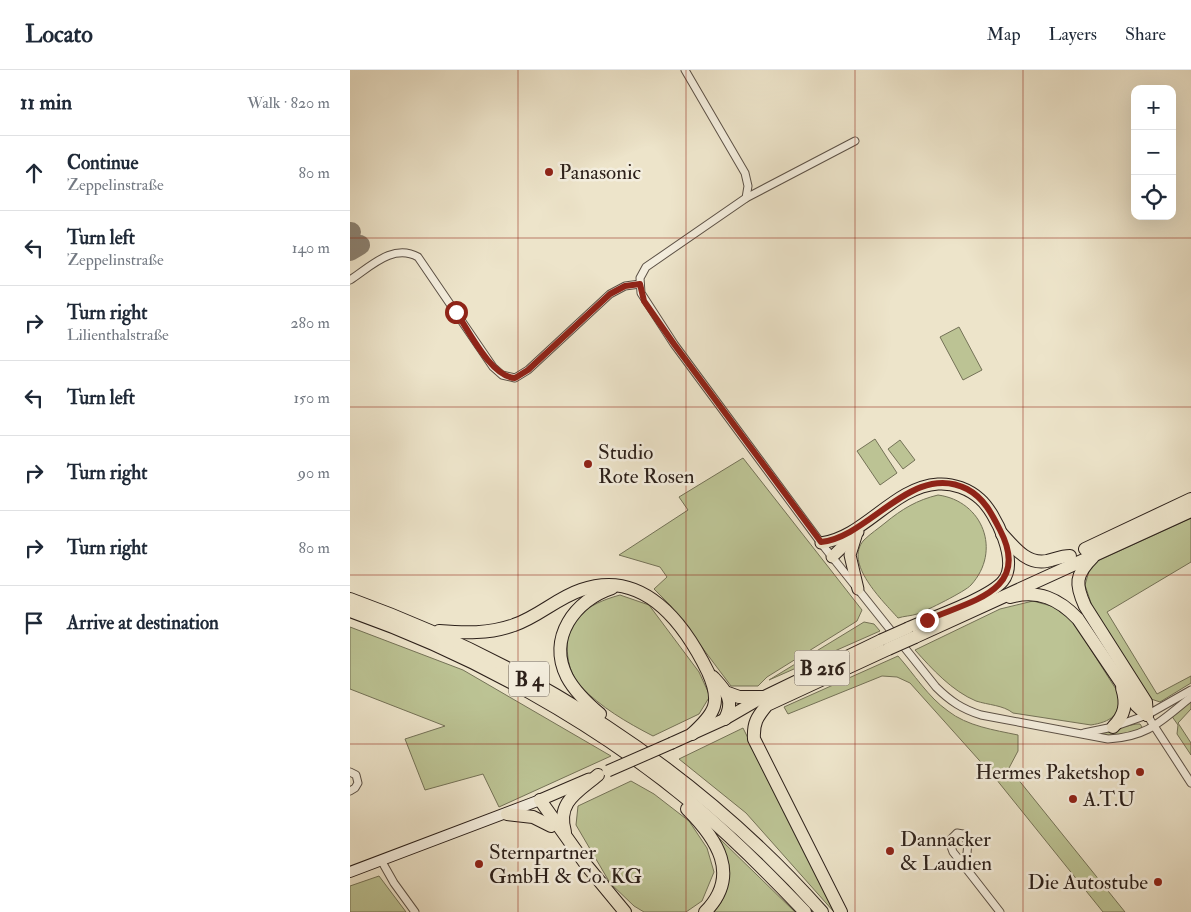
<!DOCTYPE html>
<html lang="en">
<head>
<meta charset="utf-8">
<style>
	body { margin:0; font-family:"IM FELL Double Pica",serif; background:#f6f6f7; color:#1f2937 }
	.controls { position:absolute; right:15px; top:15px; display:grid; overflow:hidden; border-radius:10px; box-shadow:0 5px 20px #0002 }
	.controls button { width:45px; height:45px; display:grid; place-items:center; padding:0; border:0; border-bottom:1px solid #e0e1e3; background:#fff; color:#1f2937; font:25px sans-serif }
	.stop { position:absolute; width:15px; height:15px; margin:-11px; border:4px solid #8f2418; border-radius:50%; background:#fff }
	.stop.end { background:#8f2418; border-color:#fff; box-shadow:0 1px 5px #0008 }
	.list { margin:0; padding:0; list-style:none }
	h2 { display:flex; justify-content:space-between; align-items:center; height:65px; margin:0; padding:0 20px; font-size:21px }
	h2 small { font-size:16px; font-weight:400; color:#747a83 }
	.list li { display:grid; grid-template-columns:32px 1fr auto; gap:15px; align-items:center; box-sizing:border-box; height:75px; padding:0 20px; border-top:1px solid #e0e1e3 }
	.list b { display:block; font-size:19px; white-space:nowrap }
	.list p { margin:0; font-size:16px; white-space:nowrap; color:#747a83 }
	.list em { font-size:16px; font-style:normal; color:#747a83 }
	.icon { flex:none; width:28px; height:28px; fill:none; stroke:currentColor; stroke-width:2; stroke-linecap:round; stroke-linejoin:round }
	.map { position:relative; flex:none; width:841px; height:842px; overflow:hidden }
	header { display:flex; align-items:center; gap:30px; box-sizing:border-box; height:70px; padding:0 25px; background:#fff; border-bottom:1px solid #e0e1e3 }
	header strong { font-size:24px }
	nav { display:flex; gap:28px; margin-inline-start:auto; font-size:18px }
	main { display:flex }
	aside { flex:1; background:#fff }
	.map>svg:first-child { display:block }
	.green { fill:#bcc394; stroke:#747257 }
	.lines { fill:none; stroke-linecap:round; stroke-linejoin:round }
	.taxiway { stroke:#8c8272; stroke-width:20 }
	.street-casing { stroke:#5c5146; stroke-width:9 }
	.secondary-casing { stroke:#2c201a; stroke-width:12 }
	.primary-casing { stroke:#2c201a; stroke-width:13 }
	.highway-casing { stroke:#2c201a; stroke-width:14 }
	.street { stroke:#f3eddd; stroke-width:7 }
	.secondary { stroke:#f3eddd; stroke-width:10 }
	.primary { stroke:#ede4ca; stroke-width:11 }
	.highway { stroke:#ede4ca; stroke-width:12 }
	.primary-bridge-casing { stroke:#2c201a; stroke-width:13; stroke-linecap:butt }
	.highway-bridge-casing { stroke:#2c201a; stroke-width:14; stroke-linecap:butt }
	.primary-bridge { stroke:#ede4ca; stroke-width:11 }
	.highway-bridge { stroke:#ede4ca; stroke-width:12 }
	.route { stroke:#8f2418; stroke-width:6 }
	.grid { fill:none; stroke:#8f2418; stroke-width:1; stroke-opacity:0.55 }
	.poi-dot { fill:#8f2418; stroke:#f3eddd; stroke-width:2 }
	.labels { text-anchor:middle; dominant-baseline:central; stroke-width:5; stroke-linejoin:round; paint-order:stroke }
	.shield { fill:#f3eddd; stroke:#685e54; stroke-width:1 }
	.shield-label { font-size:20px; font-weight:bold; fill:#2c201a }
	.poi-label { font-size:21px; fill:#2c201a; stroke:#f3eddd; text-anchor:start }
</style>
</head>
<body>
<header>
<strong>Locato</strong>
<nav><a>Map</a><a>Layers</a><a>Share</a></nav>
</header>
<main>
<aside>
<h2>11 min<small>Walk · 820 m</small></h2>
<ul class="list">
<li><svg class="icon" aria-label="ahead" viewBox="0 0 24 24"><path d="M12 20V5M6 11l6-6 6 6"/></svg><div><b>Continue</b><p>Zeppelinstraße</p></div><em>80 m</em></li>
<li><svg class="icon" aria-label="left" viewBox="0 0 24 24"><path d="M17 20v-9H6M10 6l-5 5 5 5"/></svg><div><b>Turn left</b><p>Zeppelinstraße</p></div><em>140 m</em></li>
<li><svg class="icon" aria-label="right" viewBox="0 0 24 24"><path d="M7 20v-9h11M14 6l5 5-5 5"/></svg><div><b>Turn right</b><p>Lilienthalstraße</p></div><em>280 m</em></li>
<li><svg class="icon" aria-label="left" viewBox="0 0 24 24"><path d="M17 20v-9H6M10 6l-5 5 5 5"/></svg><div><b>Turn left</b></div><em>150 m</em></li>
<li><svg class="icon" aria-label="right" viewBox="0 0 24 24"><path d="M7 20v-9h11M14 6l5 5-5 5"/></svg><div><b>Turn right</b></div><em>90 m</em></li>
<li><svg class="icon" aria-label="right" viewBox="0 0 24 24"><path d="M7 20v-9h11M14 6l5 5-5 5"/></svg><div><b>Turn right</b></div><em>80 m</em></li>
<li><svg class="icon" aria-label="arrive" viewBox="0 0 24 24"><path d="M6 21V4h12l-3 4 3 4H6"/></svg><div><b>Arrive at destination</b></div></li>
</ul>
</aside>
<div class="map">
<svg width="841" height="842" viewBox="0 0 841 842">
	<rect width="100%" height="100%" fill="#ede4ca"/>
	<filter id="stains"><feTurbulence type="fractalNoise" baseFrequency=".004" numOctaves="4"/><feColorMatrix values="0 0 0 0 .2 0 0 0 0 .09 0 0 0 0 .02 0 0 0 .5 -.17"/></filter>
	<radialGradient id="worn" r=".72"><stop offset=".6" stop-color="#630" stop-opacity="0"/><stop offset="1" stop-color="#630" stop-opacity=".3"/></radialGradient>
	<g class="green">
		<polygon points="609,257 632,300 613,310 590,267"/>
		<polygon points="525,369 547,403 530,415 507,381"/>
		<polygon points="550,370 565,390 553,399 538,379"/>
		<polygon points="393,388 512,540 507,551 417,607 408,616 381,616 321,536 304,519 317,507 310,497 269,485 338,440 329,427"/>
		<path d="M 588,425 C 633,431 652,481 621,515 C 616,521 576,541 567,544 C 561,546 554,546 548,548 C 533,531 493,493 514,470 C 520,464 529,458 535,453 C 552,439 567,430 588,425 Z"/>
		<polygon points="841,448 841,492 757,542 807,624 841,606 841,613 810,632 801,629 742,536 735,515 741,494"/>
		<path d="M 270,525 L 299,535 L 349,602 L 360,626 L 349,644 L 303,666 C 276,652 252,638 230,616 C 224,609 219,597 218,588 C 212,550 237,534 270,525 Z"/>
		<path d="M 683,531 L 705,537 L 715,544 L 724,553 L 769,624 C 772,645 760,652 741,655 L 663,643 C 653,635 638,635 626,631 C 602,621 582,599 565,580 L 650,539 Z"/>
		<polygon points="514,552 524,554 530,561 419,610"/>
		<polygon points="0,557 113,600 261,686 149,737 133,704 75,720 55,669 95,656 0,619"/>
		<path d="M 548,586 C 564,604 578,627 598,641 C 617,656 644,660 668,665 L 668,681 L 659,698 L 775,842 L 753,842 L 646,709 L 560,613 L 547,607 L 532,606 L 438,644 L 434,637 Z"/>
		<polygon points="841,631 841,639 828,653 841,673 841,685 827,664 828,655 821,645"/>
		<path d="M 786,654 L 790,654 L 792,657 C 780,669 757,666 742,664 Z"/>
		<polygon points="393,658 484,842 396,743 329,689"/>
		<polygon points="281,711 304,724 339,751 357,778 364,802 352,831 336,842 294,842 284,836 260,813 226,755 228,736"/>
		<path d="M 369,768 L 445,842 L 364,842 C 385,817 379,796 369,768 Z"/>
		<polygon points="29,806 56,842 0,842 0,816"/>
	</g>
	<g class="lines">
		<g class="taxiway">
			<polyline points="0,163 1,162"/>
			<polyline points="0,181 10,175"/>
		</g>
		<g class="street-casing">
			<g id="street">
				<path d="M 335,0 L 395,103 L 398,116 L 396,128 L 296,197 L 290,208 L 291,223 L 324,274 L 471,473 L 586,617 C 600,631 612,639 631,645 L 758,669 C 798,667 811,651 841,627"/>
				<polyline points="396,128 505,71"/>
				<path d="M 0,210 C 20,197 43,173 68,187 L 143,297 L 152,305 L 165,308 L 178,300 L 260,224 L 275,216 L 290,214"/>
				<polyline points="797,645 841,713"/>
				<polyline points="734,663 763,657 797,645 841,620"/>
				<polyline points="0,702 6,705 8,713 5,718 0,721"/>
				<polyline points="31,790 44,813 65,842"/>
				<path d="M 615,797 L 603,782 L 599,771 L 607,763 L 613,764 C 621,774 616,785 615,797 L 650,842"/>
			</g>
		</g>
		<g class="secondary-casing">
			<polyline id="secondary" points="0,802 190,730"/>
		</g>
		<g class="primary-casing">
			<g id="primary">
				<polyline points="506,466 500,485 508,519"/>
				<path d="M 471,473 C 515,467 543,417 588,414 C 603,413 619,419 630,429 C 646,443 669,492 653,511 C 639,528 580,548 558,558"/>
				<polyline points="482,487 508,462"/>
				<polyline points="322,673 375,649 413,627 531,570"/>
				<polyline points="190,730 239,709"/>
			</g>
		</g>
		<g class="highway-casing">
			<g id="highway">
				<path d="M 652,464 C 664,477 677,495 697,491 C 705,489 712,486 720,486"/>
				<polyline points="735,479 841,429"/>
				<path d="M 743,487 C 725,505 725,514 735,536 L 796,632 L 797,645"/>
				<path d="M 660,527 C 688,519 709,529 728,549 L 786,635 L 797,645"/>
				<path d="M 0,529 C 180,594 344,698 472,842"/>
				<path d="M 0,541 C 120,583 245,652 343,734 C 383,768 419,804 455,842"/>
				<path d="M 89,561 C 114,563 139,564 164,555 C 188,547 207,528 231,520 C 293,498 334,553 358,602 C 372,633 365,643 342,664"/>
				<polyline points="565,567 841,441"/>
				<path d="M 363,607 C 376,621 385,630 375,649"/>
				<polyline points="378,623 389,627 413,627"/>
				<path d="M 250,644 C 238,634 225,622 217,607 C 197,568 225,530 262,518"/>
				<path d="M 763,657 C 775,645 777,634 772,618"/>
				<polyline points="190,730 237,796 275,842"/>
				<path d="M 337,739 C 366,768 392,805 355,842"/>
				<polyline points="157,744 183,747 201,756"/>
				<path d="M 215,762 C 206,732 228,722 248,705"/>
				<path d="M 491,842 L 404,669 C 403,653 407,647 417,635 L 538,579"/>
			</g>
		</g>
		<use href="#street" class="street"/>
		<use href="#secondary" class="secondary"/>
		<use href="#primary" class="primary"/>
		<use href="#highway" class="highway"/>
		<g class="primary-bridge-casing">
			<g id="primary-bridge">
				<polyline points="531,570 558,558"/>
				<polyline points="258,701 322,673"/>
			</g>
		</g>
		<g class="highway-bridge-casing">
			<polyline id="highway-bridge" points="538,579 565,567"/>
		</g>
		<use href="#primary-bridge" class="primary-bridge"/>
		<use href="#highway-bridge" class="highway-bridge"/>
	</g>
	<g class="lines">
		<path class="route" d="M 106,242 C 119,261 141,307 165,308 L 178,300 L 260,224 L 275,216 L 290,214 L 294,231 L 324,274 L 471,472 C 520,467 563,391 617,419 C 634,428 642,444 650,460 C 682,521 620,531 577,550"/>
	</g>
	<path class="grid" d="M 168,0 L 168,842M 336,0 L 336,842M 505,0 L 505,842M 673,0 L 673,842M 0,168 L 841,168M 0,337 L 841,337M 0,505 L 841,505M 0,674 L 841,674"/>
	<g class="poi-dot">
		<circle cx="199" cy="102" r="5"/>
		<circle cx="238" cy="394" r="5"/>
		<circle cx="790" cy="702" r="5"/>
		<circle cx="723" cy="729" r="5"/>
		<circle cx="540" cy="781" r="5"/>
		<circle cx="129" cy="794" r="5"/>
		<circle cx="808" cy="812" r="5"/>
	</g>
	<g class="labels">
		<g class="shield">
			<rect x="444.5" y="580.5" width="55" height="35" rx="4"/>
			<rect x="159" y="591.5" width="40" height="35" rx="4"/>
		</g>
		<g class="shield-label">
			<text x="472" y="598">B 216</text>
			<text x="179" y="609">B 4</text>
		</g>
		<g class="poi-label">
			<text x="209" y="102">Panasonic</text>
			<text x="248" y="382">Studio<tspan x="248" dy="24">Rote Rosen</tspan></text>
			<text x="780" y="702" text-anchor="end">Hermes Paketshop</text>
			<text x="733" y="729">A.T.U</text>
			<text x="550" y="769">Dannacker<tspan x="550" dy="24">&amp; Laudien</tspan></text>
			<text x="139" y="782">Sternpartner<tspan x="139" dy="24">GmbH &amp; Co. KG</tspan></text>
			<text x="798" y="812" text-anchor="end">Die Autostube</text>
		</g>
	</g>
	<rect width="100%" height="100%" filter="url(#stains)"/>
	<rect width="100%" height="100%" fill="url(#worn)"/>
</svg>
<div class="controls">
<button>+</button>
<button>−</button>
<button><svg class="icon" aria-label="locate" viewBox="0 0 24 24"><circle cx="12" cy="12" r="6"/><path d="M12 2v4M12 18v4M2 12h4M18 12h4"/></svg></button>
</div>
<div class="stop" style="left:106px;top:242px"></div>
<div class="stop end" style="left:577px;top:550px"></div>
</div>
</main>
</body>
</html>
